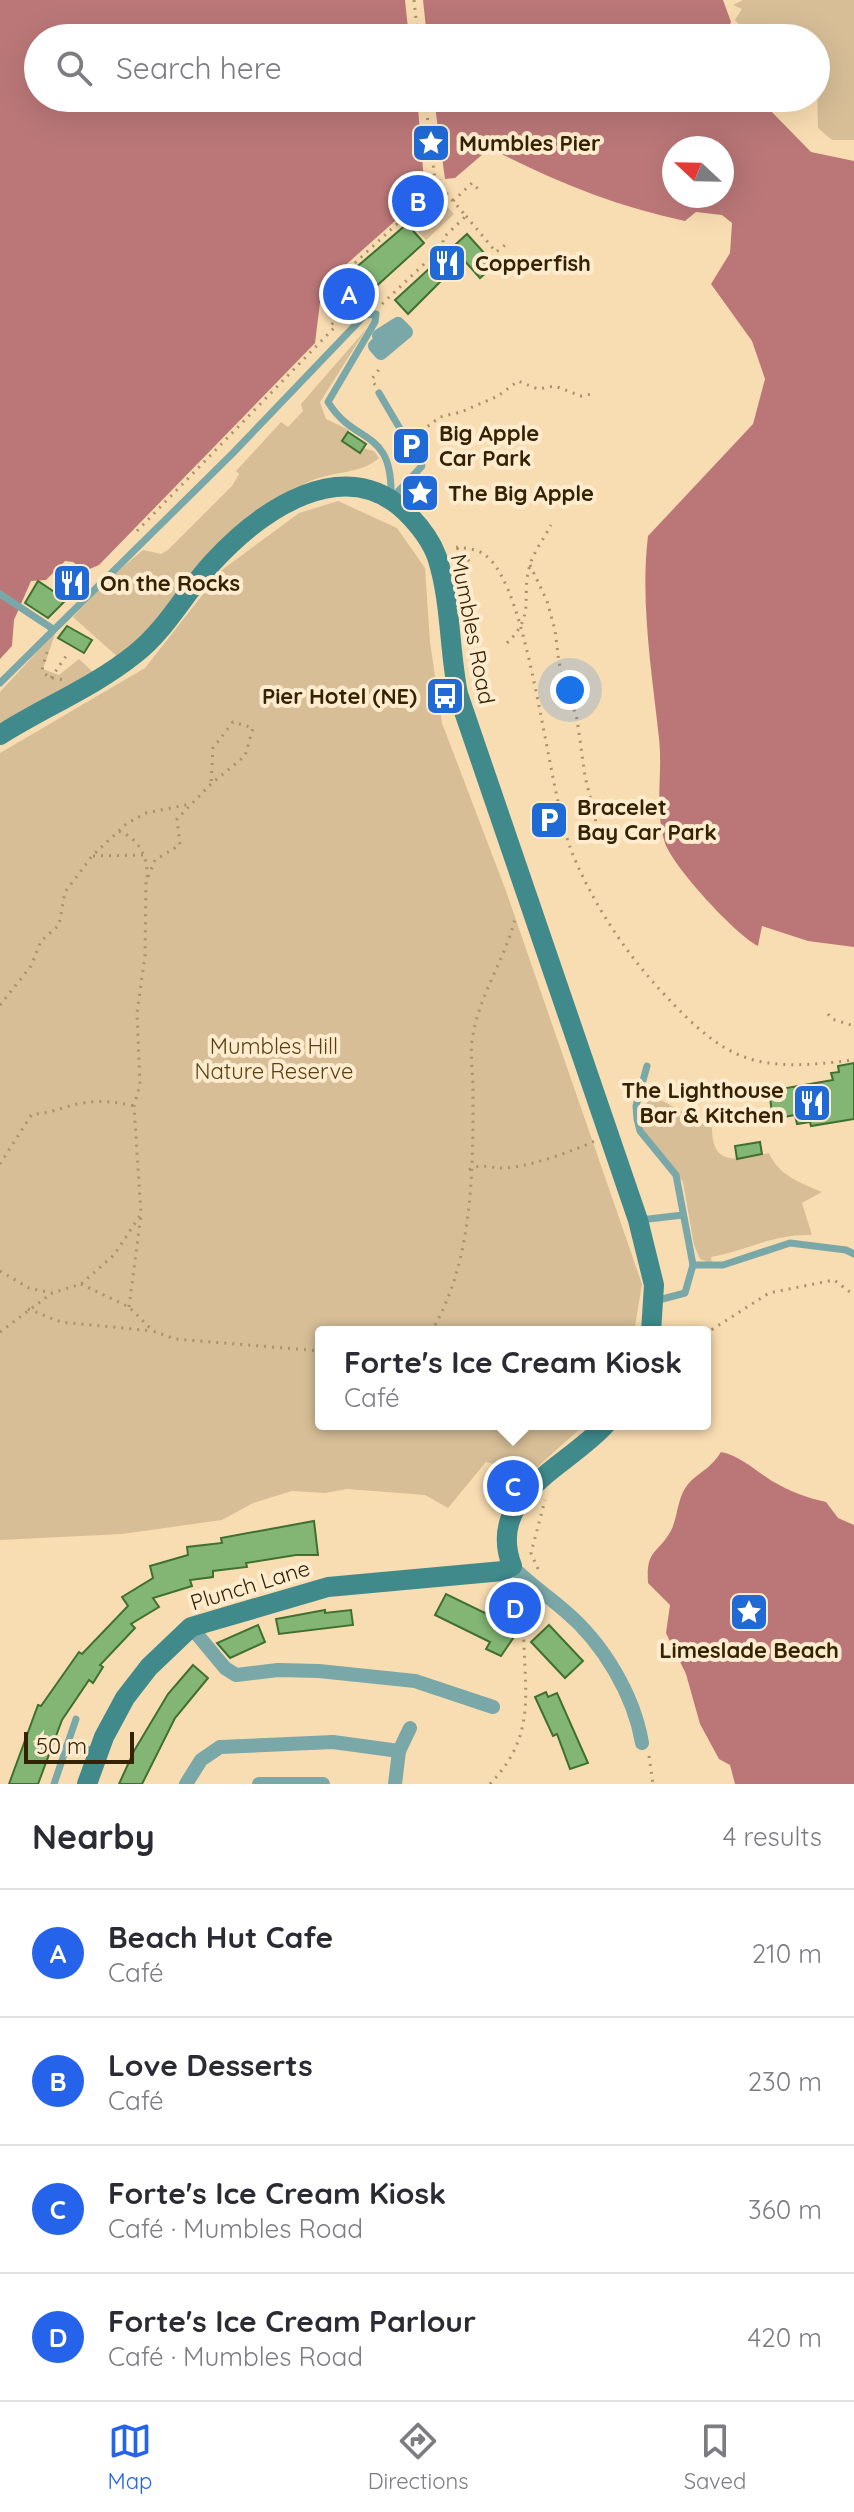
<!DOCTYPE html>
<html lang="en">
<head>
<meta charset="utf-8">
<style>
	body { margin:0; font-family:Quicksand,sans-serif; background:#f2f2f3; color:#2b2b33 }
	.compass { position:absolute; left:662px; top:136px; width:72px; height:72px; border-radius:50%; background:#fff; box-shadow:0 8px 32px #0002; rotate:292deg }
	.scale { position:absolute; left:24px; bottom:20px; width:110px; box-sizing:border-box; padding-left:8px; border:4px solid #342202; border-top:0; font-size:22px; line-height:28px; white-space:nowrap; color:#342202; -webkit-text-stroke:6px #ffeccf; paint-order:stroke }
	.you { position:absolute; left:570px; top:690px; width:28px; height:28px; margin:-20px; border:6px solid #fff; border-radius:50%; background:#1a73e8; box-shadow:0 0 0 12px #1a73e833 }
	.badge { display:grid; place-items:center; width:52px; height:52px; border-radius:50%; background:#2563eb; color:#fff; font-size:26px; font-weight:700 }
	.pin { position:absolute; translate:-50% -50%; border:4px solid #fff; box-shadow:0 2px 8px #0006 }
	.popup { position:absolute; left:315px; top:1326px; width:396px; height:104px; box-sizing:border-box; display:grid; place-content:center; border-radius:8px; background:#fff; filter:drop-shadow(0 2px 6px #0005); font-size:26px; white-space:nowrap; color:#7c7c81 }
	.popup b { font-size:30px; color:#2b2b33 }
	.popup::after { content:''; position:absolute; left:50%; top:100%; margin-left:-16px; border:16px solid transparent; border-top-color:#fff }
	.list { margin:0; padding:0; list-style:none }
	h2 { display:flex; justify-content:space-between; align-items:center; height:104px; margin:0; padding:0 32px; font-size:34px }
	h2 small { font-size:26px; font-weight:400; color:#7c7c81 }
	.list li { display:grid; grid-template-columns:52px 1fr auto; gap:24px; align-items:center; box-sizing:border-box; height:128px; padding:0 32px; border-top:2px solid #e1e1e2 }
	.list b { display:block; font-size:30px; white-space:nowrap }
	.list p { margin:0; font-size:26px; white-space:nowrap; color:#7c7c81 }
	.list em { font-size:26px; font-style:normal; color:#7c7c81 }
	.icon { flex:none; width:44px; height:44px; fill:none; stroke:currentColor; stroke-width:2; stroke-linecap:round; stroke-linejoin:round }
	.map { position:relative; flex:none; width:854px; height:1784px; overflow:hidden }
	.search { position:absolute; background:#fff; box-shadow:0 8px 32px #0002; left:24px; right:24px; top:24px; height:88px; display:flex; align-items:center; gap:20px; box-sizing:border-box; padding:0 28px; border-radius:44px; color:#7c7c81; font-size:30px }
	.sheet { height:616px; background:#fff }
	nav { display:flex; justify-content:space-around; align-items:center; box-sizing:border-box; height:112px; border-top:2px solid #e1e1e2; background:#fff; font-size:22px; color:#7c7c81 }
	nav a { display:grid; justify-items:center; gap:4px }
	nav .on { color:#2563eb }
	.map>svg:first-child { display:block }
	.green { fill:#d7be97 }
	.water { fill:#bb7778; fill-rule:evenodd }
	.pier { fill:#f9ddb2 }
	.building { fill:#83b674; stroke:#407031; stroke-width:2 }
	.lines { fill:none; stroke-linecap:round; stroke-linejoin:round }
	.path { stroke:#a9926b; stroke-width:3; stroke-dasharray:2 6; stroke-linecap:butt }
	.lane { stroke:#7aa7a8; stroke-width:7 }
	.street { stroke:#7aa7a8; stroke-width:14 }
	.secondary { stroke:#408a8c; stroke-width:20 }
	.labels { text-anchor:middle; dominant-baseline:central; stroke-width:8; stroke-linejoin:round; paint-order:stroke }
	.poi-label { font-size:22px; font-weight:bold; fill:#342202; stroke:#ffeccf; text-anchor:start }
	.street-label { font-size:22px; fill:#342202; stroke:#ffeccf }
	.park-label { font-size:22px; fill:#5a4113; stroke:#ffeccf }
</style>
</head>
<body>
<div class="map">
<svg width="854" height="1784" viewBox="0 0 854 1784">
	<rect width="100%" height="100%" fill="#f9ddb2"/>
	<g class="green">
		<polygon points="743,0 854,0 854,140 832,140 818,128 816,38 751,38 735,20 742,9 733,5"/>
		<polygon points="437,196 454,214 426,240 409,222"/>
		<path d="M 367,328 L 320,402 L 326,419 L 349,430 L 342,442 L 359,453 L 363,448 L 374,451 L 379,458 C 360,476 325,470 301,486 C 237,530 173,602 120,659 L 73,617 L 114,574 L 143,550 L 161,554 L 168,550 L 232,486 L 239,474 L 236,471 L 281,422 L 288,427 L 303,411 L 301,404 Z"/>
		<polygon points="338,501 397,528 425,568 430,642 442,723 506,891 642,1284 634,1332 321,1332 321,1424 585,1424 531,1473 486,1462 448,1508 425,1495 347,1489 325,1493 292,1491 253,1503 222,1520 122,1534 0,1540 0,753 145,668 222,570 299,513"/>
		<polygon points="56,631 43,669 59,675 79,659 93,672 0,723 0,692"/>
		<path d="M 650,1094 L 712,1128 C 712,1169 740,1159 769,1153 C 778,1175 801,1183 822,1192 L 802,1203 L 812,1235 C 772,1234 749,1250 711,1257 L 712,1264 L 700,1259 L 694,1245 L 683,1182 L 643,1129 L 642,1117 Z"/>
	</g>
	<g class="water">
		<path d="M 0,0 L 723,0 L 731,22 L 724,38 L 38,38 L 38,98 L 745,98 L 766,106 L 811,152 L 854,161 L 854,947 L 808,941 L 762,926 L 758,946 C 736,935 673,867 665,843 C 654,808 663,773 659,738 C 652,673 640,601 648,536 L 753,424 L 765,379 L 752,341 L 711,284 L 730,253 L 732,223 L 722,215 L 696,212 L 685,221 C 615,206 553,181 490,148 L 455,178 L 424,181 L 413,205 L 322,286 L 315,343 L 99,565 L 85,571 L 73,562 L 65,561 L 46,580 L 31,581 L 14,620 L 12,646 L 0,659 ZM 674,148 L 722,148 L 722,196 L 674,196 Z"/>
		<path d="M 721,1452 C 741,1456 754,1470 772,1481 C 789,1491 807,1498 826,1502 L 838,1518 L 854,1525 L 854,1784 L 735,1784 L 730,1765 L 719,1759 L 700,1724 L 686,1674 L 666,1633 L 670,1605 L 648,1583 C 646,1550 656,1555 669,1534 C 679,1519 676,1496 690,1482 C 702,1470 710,1469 721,1452 Z"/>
	</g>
	<g class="pier">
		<polygon points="405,0 423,0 427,38 409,38"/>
		<polygon points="412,98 438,98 435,106 445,179 424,181 418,108 413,106"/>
	</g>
	<g class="building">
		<polygon points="407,224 424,243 350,310 340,310 333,303 333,292 348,279 346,276"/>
		<polygon points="467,234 495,265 480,278 463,259 408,314 395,300"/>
		<polygon points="348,432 366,444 360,453 342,441"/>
		<polygon points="74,570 85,581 48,618 25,603 38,581 53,591"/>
		<polygon points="67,626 92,640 84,653 58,638"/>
		<polygon points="854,1063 854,1119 811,1126 810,1122 797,1124 795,1115 773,1119 769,1091 833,1080 831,1073 839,1072 838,1066"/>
		<polygon points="760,1142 762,1154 737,1159 735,1146"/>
		<polygon points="314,1521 318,1555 296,1555 246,1563 247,1567 213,1571 213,1577 190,1580 192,1586 153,1598 159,1607 131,1624 135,1628 100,1665 103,1667 93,1683 89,1680 62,1720 38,1784 9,1784 38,1705 41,1706 79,1652 82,1654 128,1606 122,1597 153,1578 150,1566 188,1555 187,1547 222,1543 221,1538"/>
		<polygon points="514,1592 530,1604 514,1623 518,1631 501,1656 486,1649 490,1642 435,1615 446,1594 491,1616"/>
		<polygon points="325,1610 325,1613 351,1610 353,1625 279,1634 276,1619"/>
		<polygon points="258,1625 265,1642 230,1658 217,1643"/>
		<polygon points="549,1625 583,1661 565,1678 531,1642"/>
		<polygon points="193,1665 208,1678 175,1718 142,1784 119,1784 134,1751 168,1694"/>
		<polygon points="546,1692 548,1697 557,1693 588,1763 570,1769 557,1734 553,1736 535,1697"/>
	</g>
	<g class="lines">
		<g class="path">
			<polyline points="414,0 418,38"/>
			<polyline points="453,201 472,183 480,191"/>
			<polyline points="466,216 496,252 509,242"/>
			<polyline points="382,304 443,246 443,238 466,216 435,180 425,98"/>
			<polyline points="375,385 372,379 380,368"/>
			<polyline points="415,436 440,417 461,412 498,396 518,381 538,389 555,386 581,396 592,394"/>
			<polyline points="137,531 334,328 331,325 337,319 326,308 328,288 428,195 444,191"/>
			<path d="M 456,547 C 464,548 478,549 485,555 C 531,588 547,792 573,855 C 594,905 625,952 662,992 C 729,1065 757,1072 854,1060"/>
			<polyline points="457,548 470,562"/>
			<polyline points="530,565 547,601 555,630 559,663 577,719 585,776 600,839"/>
			<polyline points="82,577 85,574 90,579"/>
			<path d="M 507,643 C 537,614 520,598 530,565 C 534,551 545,537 551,525"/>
			<polyline points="47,652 42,670 48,677 64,680"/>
			<polyline points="51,678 66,656"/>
			<path d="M 119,831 C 139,839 148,856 147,878"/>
			<polyline points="93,856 145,855"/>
			<polyline points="0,1005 31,966 41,941 59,925 65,892 92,856 126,824 146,813 191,804"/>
			<polyline points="828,1014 832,1019 854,1026"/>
			<path d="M 0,1164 L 32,1114 C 51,1114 64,1106 83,1103 C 100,1100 117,1102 134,1106"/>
			<path d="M 469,1170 C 481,1162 492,1169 505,1168 C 530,1167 572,1151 595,1141"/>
			<polyline points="0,1271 29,1288 52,1293 81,1284 114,1255 141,1214 134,1106 140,1085 137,1013 145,956 146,882 155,860 180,845 177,819 211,784 245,756 253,728 233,722 213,748 211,784"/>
			<polyline points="81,1284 129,1307 153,1331 175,1339 321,1351"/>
			<polyline points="129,1307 141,1215"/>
			<polyline points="28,1309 61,1322 153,1331"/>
			<polyline points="0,1332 52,1293"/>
			<path d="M 431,1332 C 474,1261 473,1169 473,1089 C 473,1073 470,1056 472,1041 C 478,995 506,959 516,915"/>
			<polyline points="705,1334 769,1293 834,1280 854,1295"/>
			<polyline points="538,1569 531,1553 545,1500"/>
			<polyline points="649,1756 653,1784"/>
			<path d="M 490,1784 C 542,1730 521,1683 524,1616 L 535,1603"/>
		</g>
		<g class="lane">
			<polyline points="379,393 422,466 392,498"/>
			<polyline points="0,594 53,629"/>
			<path d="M 0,683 L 233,453 L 365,315 L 376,314 L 375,322 L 328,402 C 355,446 393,427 391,497"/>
			<polyline points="647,1066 636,1106 637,1119 640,1131 676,1175 693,1265 685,1293 655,1301"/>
			<polyline points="640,1220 683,1215"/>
			<polyline points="693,1265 723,1265 790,1243 846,1250 854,1254"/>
			<polyline points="67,1745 96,1751"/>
			<polyline points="54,1784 76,1719"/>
		</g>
		<g class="street">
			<polygon points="398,324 406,332 381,353 375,346 382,340 379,336"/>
			<path d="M 512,1566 C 528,1583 547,1595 565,1611 C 603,1643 634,1695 642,1743"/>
			<polyline points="191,1627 225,1668 236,1675 278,1670 319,1671 415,1681 493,1707"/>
			<polyline points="186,1784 201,1760 220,1747 333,1742 399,1751"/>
			<polyline points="259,1784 323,1784"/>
			<polyline points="395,1784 399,1751 410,1728"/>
		</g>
		<g class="secondary">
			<path d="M 0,735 C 44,707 94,687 135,654 C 167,629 186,591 213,562 C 261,510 344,452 406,512 C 419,525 431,540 437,557 C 451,600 449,649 458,694 L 638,1220 L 654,1285 L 651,1332"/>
			<path d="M 87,1784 L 104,1737 L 125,1698 L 149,1667 L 191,1627 L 328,1587 L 503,1571 L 512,1566 C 485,1495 568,1467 606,1424"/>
		</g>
	</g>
	<defs>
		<g id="sight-square" transform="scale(2)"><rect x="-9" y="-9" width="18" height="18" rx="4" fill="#206ad5" stroke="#ffeccf"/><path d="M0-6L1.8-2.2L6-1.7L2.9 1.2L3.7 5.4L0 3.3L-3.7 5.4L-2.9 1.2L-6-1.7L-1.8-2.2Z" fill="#fff"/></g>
		<g id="restaurant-square" transform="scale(2)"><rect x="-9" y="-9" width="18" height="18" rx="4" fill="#206ad5" stroke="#ffeccf"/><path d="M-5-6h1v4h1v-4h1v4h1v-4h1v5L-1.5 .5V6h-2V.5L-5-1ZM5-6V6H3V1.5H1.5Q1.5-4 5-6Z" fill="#fff"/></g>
		<g id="parking-square" transform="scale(2)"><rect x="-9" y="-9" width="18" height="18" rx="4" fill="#206ad5" stroke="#ffeccf"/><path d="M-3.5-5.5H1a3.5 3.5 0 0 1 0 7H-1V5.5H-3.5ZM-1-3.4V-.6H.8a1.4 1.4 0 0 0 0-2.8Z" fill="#fff"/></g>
		<g id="bus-square" transform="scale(2)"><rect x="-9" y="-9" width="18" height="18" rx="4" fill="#206ad5" stroke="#ffeccf"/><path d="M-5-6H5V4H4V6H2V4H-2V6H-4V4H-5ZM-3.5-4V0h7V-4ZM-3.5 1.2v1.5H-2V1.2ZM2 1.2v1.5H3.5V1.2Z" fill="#fff"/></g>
	</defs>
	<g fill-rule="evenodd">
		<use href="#sight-square" x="431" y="143"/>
		<use href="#restaurant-square" x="447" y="263"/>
		<use href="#parking-square" x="411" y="446"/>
		<use href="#sight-square" x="420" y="493"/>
		<use href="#restaurant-square" x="72" y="583"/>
		<use href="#bus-square" x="445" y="696"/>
		<use href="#parking-square" x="549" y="820"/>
		<use href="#restaurant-square" x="812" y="1103"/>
		<use href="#sight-square" x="749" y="1612"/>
	</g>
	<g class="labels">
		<g class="poi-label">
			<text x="459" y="143">Mumbles Pier</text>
			<text x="475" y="263">Copperfish</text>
			<text x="439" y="433">Big Apple<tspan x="439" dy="25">Car Park</tspan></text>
			<text x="448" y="493">The Big Apple</text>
			<text x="100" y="583">On the Rocks</text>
			<text x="417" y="696" text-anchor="end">Pier Hotel (NE)</text>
			<text x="577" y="807">Bracelet<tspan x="577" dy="25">Bay Car Park</tspan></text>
			<text x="784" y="1090" text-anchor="end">The Lighthouse<tspan x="784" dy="25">Bar &amp; Kitchen</tspan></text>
			<text x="749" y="1650" text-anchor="middle">Limeslade Beach</text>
		</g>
		<g class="street-label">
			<text transform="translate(473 629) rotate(79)">Mumbles Road</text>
			<text transform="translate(250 1585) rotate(-17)">Plunch Lane</text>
		</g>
		<g class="park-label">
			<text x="274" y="1046">Mumbles Hill<tspan x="274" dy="25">Nature Reserve</tspan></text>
		</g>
	</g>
</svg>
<svg class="compass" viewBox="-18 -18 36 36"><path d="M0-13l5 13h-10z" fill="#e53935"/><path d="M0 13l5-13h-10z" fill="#7c7c81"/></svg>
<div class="scale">50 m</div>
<div class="you"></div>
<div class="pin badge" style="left:349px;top:294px">A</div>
<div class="pin badge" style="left:418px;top:201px">B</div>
<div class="pin badge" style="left:513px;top:1486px">C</div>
<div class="popup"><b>Forte's Ice Cream Kiosk</b>Café</div>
<div class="pin badge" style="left:515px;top:1608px">D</div>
<div class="search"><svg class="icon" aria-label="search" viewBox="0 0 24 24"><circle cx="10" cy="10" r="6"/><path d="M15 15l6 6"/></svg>Search here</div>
</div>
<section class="sheet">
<h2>Nearby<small>4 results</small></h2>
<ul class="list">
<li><span class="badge">A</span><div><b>Beach Hut Cafe</b><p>Café</p></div><em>210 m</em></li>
<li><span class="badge">B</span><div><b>Love Desserts</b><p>Café</p></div><em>230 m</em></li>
<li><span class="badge">C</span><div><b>Forte's Ice Cream Kiosk</b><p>Café · Mumbles Road</p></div><em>360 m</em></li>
<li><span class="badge">D</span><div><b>Forte's Ice Cream Parlour</b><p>Café · Mumbles Road</p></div><em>420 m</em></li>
</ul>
</section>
<nav>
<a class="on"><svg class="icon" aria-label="map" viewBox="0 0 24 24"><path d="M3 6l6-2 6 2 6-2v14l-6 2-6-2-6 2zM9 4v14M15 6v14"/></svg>Map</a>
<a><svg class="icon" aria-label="directions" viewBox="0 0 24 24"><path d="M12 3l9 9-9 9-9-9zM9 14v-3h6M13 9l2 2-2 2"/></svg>Directions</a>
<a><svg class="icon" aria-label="saved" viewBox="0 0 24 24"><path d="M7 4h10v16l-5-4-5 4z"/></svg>Saved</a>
</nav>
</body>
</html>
